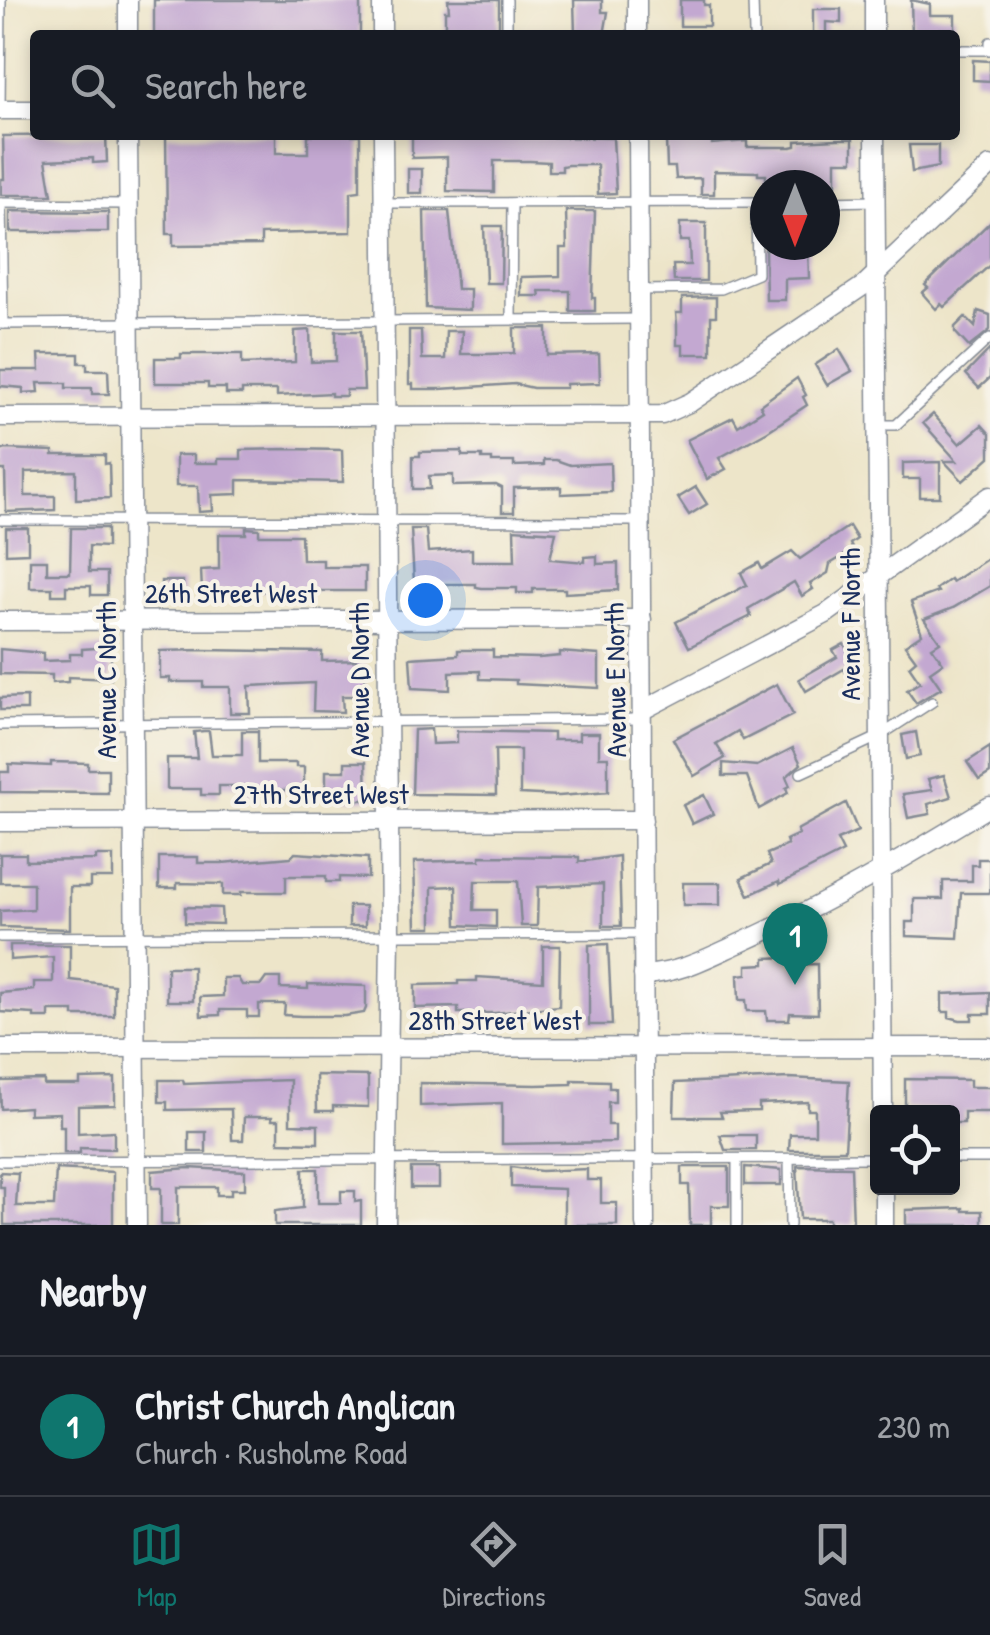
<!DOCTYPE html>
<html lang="en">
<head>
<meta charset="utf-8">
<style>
	body { margin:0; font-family:"Patrick Hand",sans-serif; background:#20242c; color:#f1f3f6 }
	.controls { position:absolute; right:30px; bottom:30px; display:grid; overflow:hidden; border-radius:10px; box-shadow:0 5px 15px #0003 }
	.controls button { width:90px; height:90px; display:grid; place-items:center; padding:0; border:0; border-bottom:2px solid #363941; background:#171b24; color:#f1f3f6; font:50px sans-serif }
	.compass { position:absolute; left:750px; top:170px; width:90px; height:90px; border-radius:50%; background:#171b24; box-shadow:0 5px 15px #0003; rotate:180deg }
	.you { position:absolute; left:425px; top:600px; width:35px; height:35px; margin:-25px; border:8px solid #fff; border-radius:50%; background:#1a73e8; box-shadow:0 0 0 15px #1a73e833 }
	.badge { display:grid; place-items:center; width:65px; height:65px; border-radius:50%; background:#0f766e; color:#fff; font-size:32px; font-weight:700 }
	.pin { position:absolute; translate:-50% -82px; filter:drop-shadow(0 2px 5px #0008) }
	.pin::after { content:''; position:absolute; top:52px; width:35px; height:30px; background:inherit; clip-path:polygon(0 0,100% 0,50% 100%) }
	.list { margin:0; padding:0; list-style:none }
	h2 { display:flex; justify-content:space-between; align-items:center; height:130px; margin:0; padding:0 40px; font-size:42px }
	h2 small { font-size:32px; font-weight:400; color:#9ea1a6 }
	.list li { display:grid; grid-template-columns:65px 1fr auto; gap:30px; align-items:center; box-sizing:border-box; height:140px; padding:0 40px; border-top:2px solid #363941 }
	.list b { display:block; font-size:38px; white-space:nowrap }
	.list p { margin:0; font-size:32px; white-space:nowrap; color:#9ea1a6 }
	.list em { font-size:32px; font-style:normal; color:#9ea1a6 }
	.icon { flex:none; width:55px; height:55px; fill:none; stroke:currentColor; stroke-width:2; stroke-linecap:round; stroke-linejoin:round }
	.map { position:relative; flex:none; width:990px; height:1225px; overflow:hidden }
	.search { position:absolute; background:#171b24; box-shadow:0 5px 15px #0003; left:30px; right:30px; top:30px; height:110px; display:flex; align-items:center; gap:25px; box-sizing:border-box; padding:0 35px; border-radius:10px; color:#9ea1a6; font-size:38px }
	.sheet { height:270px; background:#171b24 }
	nav { display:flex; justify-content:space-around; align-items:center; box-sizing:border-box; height:140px; border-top:2px solid #363941; background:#171b24; font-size:28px; color:#9ea1a6 }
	nav a { display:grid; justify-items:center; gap:5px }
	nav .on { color:#0f766e }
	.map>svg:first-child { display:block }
	.building { fill:#c3a8d1 }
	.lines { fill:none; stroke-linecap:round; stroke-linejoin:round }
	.lane-casing { stroke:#848a94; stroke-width:12 }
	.street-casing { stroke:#848a94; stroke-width:21 }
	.lane { stroke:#fff; stroke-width:9 }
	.street { stroke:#fff; stroke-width:18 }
	.labels { text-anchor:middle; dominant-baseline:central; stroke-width:8; stroke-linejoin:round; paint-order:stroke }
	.street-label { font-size:28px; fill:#1b2f5e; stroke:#f7f3e8 }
</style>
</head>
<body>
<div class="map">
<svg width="990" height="1225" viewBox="0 0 990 1225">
	<rect width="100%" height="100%" fill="#f7f3e8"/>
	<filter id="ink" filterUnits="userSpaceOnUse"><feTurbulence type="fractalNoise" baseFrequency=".01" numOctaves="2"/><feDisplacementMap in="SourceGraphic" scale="20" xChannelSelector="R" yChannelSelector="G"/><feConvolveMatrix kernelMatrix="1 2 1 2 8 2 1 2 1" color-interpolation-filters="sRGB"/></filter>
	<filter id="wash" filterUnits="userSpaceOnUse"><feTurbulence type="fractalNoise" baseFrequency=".0048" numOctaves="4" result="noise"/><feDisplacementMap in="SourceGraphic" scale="40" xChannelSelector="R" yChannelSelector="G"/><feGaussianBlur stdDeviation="2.25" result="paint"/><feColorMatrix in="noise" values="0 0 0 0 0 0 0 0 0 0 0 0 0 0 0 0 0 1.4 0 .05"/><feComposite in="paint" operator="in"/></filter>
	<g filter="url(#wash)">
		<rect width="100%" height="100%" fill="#ede5c9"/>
		<g id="blocks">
			<g class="building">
				<rect x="154" y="0" width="206" height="35"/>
				<polygon points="448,0 499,0 499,35 445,35 445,11 449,11"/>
				<polygon points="574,0 602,0 602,12 608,12 604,35 575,35"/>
				<polygon points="680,0 704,0 704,5 709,5 709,26 680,26"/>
				<polygon points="911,0 930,4 930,15 955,15 955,29 940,29 940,35 912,35"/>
				<polygon points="813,9 841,9 841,23 826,22 826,35 813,35"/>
				<polygon points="973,60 990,61 990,81 973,80"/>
				<polygon points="106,135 107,162 93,163 93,158 46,160 52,195 1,195 1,179 4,179 3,136"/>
				<polygon points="166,135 276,135 276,153 308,153 308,135 360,135 360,191 351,192 351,232 261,234 261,245 173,246 173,234 167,234"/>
				<polygon points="412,135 613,138 616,193 598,194 597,165 568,165 562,166 562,171 549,171 549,162 530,161 494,161 494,192 447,191 447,157 412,158"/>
				<polygon points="838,139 853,139 853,161 836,161 836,185 766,185 766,175 758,175 758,172 714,171 714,194 701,194 701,178 676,179 675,167 667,167 666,140 712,141 712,144 747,141 747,147 791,147 796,146 796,141"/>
				<polygon points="909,145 938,145 938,167 912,172"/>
				<rect x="408" y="169" width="14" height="24"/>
				<polygon points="10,211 108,212 108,232 10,232"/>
				<polygon points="424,211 449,211 457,289 470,289 470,310 426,308"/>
				<polygon points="566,211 595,211 592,298 595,298 595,311 570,311 570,291 539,291 540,296 521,296 521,277 560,276 560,248 567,248"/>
				<polygon points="990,222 990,265 944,307 941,304 936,309 922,293 928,288 925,285"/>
				<polygon points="680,223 706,223 706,281 674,281 673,265 690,265 689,241 680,241"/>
				<polygon points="484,226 502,226 501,283 486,283"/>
				<polygon points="808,248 809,278 785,279 785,300 766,300 765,249"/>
				<polygon points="716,297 716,316 711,316 711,354 683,354 683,345 677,345 677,325 676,313 682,313 682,298"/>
				<polygon points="978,311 990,315 990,330 969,347 955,332 955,327 965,317 975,327"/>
				<polygon points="514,328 547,328 547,355 599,354 600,383 566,384 566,388 533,388 515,384 440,389 413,389 413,384 409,384 409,330 421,330 422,359 445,359 446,331 462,331 461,354 488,354 514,353"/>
				<polygon points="310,330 311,362 336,361 336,331 361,331 364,390 346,390 346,396 331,396 331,393 277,396 277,390 242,390 242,394 226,394 226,388 208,388 208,383 155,383 155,358 181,358 181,354 242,354 242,364 295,362 295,331"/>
				<polygon points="839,349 852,371 827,385 815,365"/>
				<polygon points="990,349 990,378 979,388 966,374"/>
				<polygon points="39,354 79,354 79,363 87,363 87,370 108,370 109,394 92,394 92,388 66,388 66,383 38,383 39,392 23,393 23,388 0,386 0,370 40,370"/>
				<polygon points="797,378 806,395 803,397 807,405 768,431 719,458 726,469 707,479 687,440 733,417 738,426 763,410 760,405"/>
				<polygon points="933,414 960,444 982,425 990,434 990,457 963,481 944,461 957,461 923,423"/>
				<polygon points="6,449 53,451 53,455 105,455 105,464 109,463 110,498 76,499 76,471 25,472 25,496 55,496 55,510 6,512 5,470 0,470 0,451"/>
				<polygon points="287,449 342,450 343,482 238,480 238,494 212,495 213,511 199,512 198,486 176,486 176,455 194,455 194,463 218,463 218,459 241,459 241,450"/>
				<polygon points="462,451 462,456 482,456 482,459 492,459 492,462 514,462 514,466 544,465 544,460 556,460 570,465 610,463 611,492 561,494 561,487 514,488 514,512 502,512 502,488 496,485 453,486 453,475 429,476 430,489 413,489 413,456 420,456 420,452"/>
				<polygon points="940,462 940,497 920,497 920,479 903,479 903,463"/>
				<polygon points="696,487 707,504 689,515 678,498"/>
				<polygon points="849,526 857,539 850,544 853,550 830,564 828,573 810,584 813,589 802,596 794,582 748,609 751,616 689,647 676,622 747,585 741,573 759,563 762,569 792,551 800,559"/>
				<polygon points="6,528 28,528 28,553 6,554"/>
				<polygon points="71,528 107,528 107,547 89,546 89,572 107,572 107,595 91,595 91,586 66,586 66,595 52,595 52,588 30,588 30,560 47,560 47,573 70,573"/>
				<polygon points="246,528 259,529 259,535 301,535 302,560 323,560 323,567 365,567 365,591 202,591 201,570 219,569 219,534 246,534"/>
				<polygon points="411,529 426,529 428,552 472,549 472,561 515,561 514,529 556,532 550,559 585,562 585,557 597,556 597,564 618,563 618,590 565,593 565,589 533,589 533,593 517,593 517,588 482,588 476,587 476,584 418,584 414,582"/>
				<polygon points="990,557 990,586 953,608 924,619 940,642 932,647 943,663 930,672 941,688 916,703 907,690 920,682 909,666 916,660 905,645 922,634 911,602 938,592 936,589 950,579 952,582"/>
				<rect x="161" y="581" width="22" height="18"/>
				<polygon points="844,644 856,667 846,673 844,669 806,691 799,679 837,657 833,650"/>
				<polygon points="111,647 111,679 68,677 68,682 52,683 52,675 0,674 0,649 43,653 43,661 70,660 70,654 82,654 82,649"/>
				<polygon points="203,650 322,652 322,661 365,660 365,696 342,696 343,712 313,711 314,683 249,686 250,713 230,713 230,687 203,687 203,682 170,682 170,678 160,678 160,651"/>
				<polygon points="458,650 493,650 493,657 539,658 560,656 560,652 599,655 599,688 516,684 516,680 480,679 480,671 450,672 450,690 412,688 410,658 458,655"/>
				<polygon points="777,684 793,715 743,740 738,731 716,744 725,758 694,776 673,739"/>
				<polygon points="27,697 27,710 0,710 0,698"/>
				<polygon points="431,729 432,744 457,743 457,731 553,733 553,740 579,740 579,733 599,733 599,757 608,757 608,792 559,796 520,794 520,750 495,750 496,795 412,794 414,730"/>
				<polygon points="204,731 209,731 212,755 242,755 242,731 258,731 258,763 296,763 296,767 304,767 304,790 262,790 262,794 244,794 244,786 219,786 219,795 201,795 201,789 167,789 167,758 197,758 194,732"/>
				<polygon points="916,732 920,756 906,759 902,735"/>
				<polygon points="990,747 990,773 979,780 967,762"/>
				<polygon points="793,748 801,764 786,777 790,786 786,788 788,793 759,809 747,776 723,776 723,763 757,766"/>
				<polygon points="51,762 88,763 88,769 108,769 108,793 0,792 0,772 9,772 9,764 51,766"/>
				<polygon points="345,762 366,762 367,800 346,800 346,791 326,791 326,771 345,771"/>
				<polygon points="944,775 951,797 928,804 930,814 908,818 903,794 932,790 928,779"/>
				<polygon points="704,795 713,814 692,824 683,805"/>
				<polygon points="846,803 858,831 837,840 843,852 780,884 779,881 749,895 741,878 771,864 767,854 788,845 786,840 799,834 797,830"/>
				<polygon points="295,853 368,858 368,878 339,877 339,882 326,882 326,876 286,876 286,892 241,892 241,895 223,895 223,884 177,883 177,888 159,888 159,857 198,857 198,863 222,863 291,857"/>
				<polygon points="0,854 26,854 26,861 96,860 96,856 113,856 113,878 90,878 90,887 70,887 70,929 0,927 0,911 33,909 33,883 0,883"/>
				<polygon points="480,856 579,857 579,862 619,856 621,926 603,926 603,884 538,887 537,926 521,926 518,881 475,881 474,910 496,910 496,927 457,925 456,886 432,887 432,927 416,927 414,862 480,860"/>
				<polygon points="978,859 990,859 990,893 961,893 958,938 906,936 906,922 914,922 914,899 943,899 943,881 972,881 972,865 978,865"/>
				<rect x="683" y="883" width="37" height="22"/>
				<rect x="349" y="906" width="16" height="20"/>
				<polygon points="185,907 221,908 222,924 185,923"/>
				<polygon points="608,944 612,1025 589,1025 589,945"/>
				<polygon points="10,945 70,945 70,980 114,985 114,1016 74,1016 74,1011 49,1011 49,1018 34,1018 34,1014 0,1012 0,993 34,990 34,982 53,982 53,957 10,960"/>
				<polygon points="543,946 560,946 559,1006 495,1013 458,1013 458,1007 415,1008 415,985 458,984 458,981 477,981 477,977 543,981"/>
				<polygon points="789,957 789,965 817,964 818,1014 790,1013 789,1020 767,1020 766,1011 747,1011 746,1000 739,1000 738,975 747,974 747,965 765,964 765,958"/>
				<rect x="167" y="967" width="26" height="34"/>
				<polygon points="223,978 238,978 242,985 261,985 266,978 280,978 280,988 308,989 308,984 366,986 366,1008 364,1013 345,1016 301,1016 284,1015 285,1004 259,1004 259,1017 247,1017 247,1010 220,1010 220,1015 201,1016 200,997 223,996"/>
				<polygon points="990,992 990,1014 972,1014 972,1020 960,1020 949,1017 949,1012 942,1012 942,994"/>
				<polygon points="316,1075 368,1076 368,1107 333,1106 333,1111 317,1111"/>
				<polygon points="115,1078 115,1105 78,1106 78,1133 114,1131 114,1149 80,1148 80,1153 64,1153 64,1126 60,1126 60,1113 29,1114 29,1107 1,1109 0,1081 44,1080 44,1085 80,1085 80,1079"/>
				<polygon points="789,1078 849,1081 845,1150 789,1150 790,1134 815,1134 815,1110 808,1110 808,1102 759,1104 759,1111 720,1112 722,1117 674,1117 675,1083"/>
				<polygon points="905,1079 970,1080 970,1087 990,1087 990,1112 964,1112 964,1123 952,1123 952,1112 948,1112 948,1109 905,1109"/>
				<polygon points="159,1080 183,1080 184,1084 290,1080 290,1124 318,1125 318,1143 279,1142 279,1120 272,1120 272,1117 244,1117 243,1140 232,1140 231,1109 167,1110 167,1102 159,1102"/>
				<polygon points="572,1080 609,1081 609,1088 615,1088 615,1102 608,1102 608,1125 615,1125 615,1142 502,1144 502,1103 420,1106 420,1083 536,1085 572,1084"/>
				<rect x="189" y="1132" width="17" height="20"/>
				<polygon points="720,1135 756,1135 756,1150 725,1150"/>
				<polygon points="797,1166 851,1167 853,1225 829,1225 829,1219 800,1219"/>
				<polygon points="511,1167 541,1171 587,1169 587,1180 601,1180 601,1203 617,1203 617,1225 564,1225 564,1189 511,1187"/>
				<polygon points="682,1167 729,1167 729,1206 711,1206 711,1225 690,1225 689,1185 682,1185"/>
				<polygon points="745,1167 781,1170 781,1185 745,1185"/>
				<polygon points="189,1168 245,1171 245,1189 231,1189 231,1195 217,1195 217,1187 178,1187 178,1225 161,1225 161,1188 152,1188 152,1171"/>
				<rect x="411" y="1168" width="28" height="20"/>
				<polygon points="56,1169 113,1172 113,1225 4,1225 4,1187 0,1187 0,1172 18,1173 16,1206 54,1206"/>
				<polygon points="303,1169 318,1169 318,1203 341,1203 341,1191 355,1191 355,1202 361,1201 361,1225 275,1225 275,1211 303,1208"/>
				<polygon points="963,1208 963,1211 982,1211 982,1225 906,1225 906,1210"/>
			</g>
		</g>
	</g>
	<g filter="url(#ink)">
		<use href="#blocks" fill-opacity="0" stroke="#848a94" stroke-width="2.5"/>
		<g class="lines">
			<g class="lane-casing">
				<g id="lane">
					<polyline points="507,0 507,35"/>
					<polyline points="753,0 754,35"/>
					<polyline points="955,50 990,50 990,42"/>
					<polyline points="0,110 1,0"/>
					<polyline points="825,202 875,201"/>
					<polyline points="0,203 128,204"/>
					<polyline points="1,203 3,324"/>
					<polyline points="385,203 765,202"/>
					<polyline points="639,290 721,289 757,274 756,202"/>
					<polyline points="511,319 512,203"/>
					<polyline points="0,324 639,319"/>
					<polyline points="877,425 896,425 990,338"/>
					<polyline points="0,520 640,521"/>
					<polyline points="0,725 642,719"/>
					<polyline points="801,773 878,737 932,702"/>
					<polyline points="0,937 643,934"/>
					<polyline points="952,1158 990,1158"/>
					<polyline points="737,1159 737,1225"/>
					<polyline points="789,1159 790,1225"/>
					<polyline points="0,1161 878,1158"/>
				</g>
			</g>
			<g class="street-casing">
				<g id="street">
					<polyline points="382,0 382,35"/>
					<polyline points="637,0 637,35"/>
					<polyline points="874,0 874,35"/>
					<polyline points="128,35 128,0"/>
					<polyline points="0,110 35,110"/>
					<polyline points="128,135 137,1225"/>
					<polyline points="383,135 390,934 386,1225"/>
					<polyline points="638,135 645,1225"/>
					<polyline points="875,135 883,1112"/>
					<polyline points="0,417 662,415 691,402 863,286 990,166"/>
					<polyline points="0,621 642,619"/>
					<polyline points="643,710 826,614 990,496"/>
					<polyline points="0,822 643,820"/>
					<path d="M 643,975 C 680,973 705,959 738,944 C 826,905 908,856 990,806"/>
					<polyline points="0,1048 990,1047"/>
					<polyline points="884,1225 884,1188"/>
				</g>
			</g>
			<use href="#lane" class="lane"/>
			<use href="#street" class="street"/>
		</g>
	</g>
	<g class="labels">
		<g class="street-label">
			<text x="231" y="593">26th Street West</text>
			<text transform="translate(850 624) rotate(-90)">Avenue F North</text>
			<text transform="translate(106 680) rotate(-90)">Avenue C North</text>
			<text transform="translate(359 680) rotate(-90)">Avenue D North</text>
			<text transform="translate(615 680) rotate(-91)">Avenue E North</text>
			<text x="321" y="794">27th Street West</text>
			<text x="495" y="1020">28th Street West</text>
		</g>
	</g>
</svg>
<div class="controls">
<button><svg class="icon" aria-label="locate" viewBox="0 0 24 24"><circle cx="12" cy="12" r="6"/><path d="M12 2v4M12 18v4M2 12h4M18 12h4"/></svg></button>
</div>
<svg class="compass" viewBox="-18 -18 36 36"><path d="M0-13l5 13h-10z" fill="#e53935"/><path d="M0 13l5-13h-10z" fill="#9ea1a6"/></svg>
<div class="you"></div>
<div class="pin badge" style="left:795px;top:985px">1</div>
<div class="search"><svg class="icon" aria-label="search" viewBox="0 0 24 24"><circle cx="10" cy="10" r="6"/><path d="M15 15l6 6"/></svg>Search here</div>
</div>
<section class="sheet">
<h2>Nearby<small></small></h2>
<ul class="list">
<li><span class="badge">1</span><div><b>Christ Church Anglican</b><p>Church · Rusholme Road</p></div><em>230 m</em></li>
</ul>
</section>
<nav>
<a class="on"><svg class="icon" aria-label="map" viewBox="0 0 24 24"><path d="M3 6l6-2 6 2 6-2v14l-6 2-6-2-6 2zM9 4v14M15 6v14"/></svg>Map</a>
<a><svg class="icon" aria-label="directions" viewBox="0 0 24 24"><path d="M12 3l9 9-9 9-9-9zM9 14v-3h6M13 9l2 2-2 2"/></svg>Directions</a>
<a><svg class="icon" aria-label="saved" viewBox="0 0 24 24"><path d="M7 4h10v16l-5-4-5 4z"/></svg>Saved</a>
</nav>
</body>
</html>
